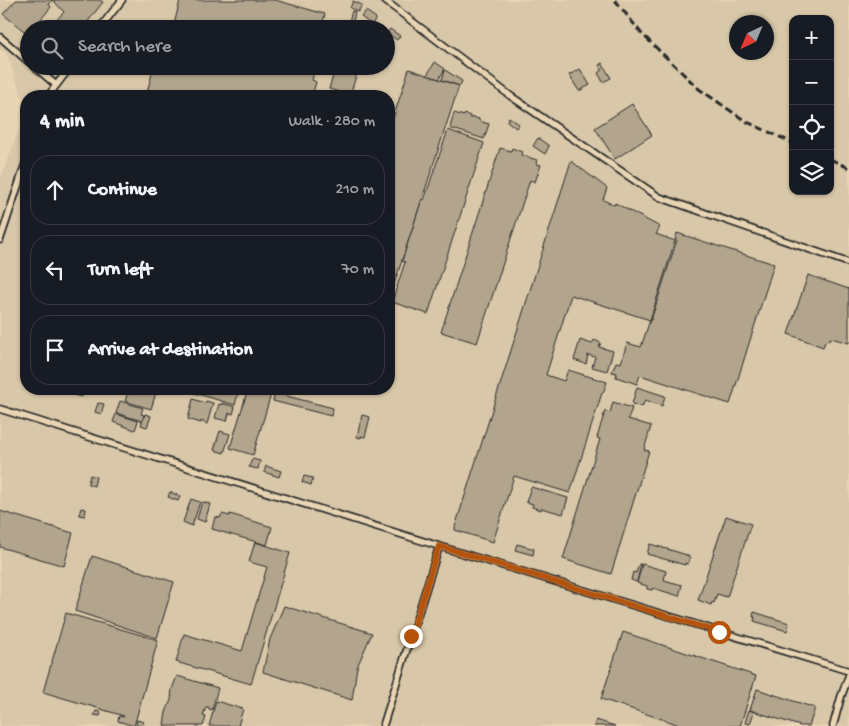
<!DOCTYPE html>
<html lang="en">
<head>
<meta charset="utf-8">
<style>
	body { margin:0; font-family:"Gochi Hand",sans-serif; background:#20242c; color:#f1f3f6 }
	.controls { position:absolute; right:15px; top:15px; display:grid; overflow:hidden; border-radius:10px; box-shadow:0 1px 4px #0004 }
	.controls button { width:45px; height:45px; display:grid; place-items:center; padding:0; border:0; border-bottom:1px solid #363941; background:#171b24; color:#f1f3f6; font:25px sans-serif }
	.compass { position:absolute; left:729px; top:15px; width:45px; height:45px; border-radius:50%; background:#171b24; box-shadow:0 1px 4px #0004; rotate:224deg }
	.stop { position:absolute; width:15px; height:15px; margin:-11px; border:4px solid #b45309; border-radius:50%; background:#fff }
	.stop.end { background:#b45309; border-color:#fff; box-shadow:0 1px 5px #0008 }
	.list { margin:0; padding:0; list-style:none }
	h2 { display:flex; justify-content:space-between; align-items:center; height:65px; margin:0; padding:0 20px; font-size:21px }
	h2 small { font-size:16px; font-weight:400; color:#9ea1a6 }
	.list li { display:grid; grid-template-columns:32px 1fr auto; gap:15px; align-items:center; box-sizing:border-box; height:70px; margin:0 10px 10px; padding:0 10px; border:1px solid #363941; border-radius:20px }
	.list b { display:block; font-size:19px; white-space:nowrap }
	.list em { font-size:16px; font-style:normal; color:#9ea1a6 }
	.icon { flex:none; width:28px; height:28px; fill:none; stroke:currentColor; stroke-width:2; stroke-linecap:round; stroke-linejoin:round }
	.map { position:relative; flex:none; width:849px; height:726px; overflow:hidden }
	.search { position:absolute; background:#171b24; box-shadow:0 1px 4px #0004; left:20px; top:20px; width:375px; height:55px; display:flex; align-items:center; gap:12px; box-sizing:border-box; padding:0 18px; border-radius:28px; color:#9ea1a6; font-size:19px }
	.panel { position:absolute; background:#171b24; box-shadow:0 1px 4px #0004; left:20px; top:90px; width:375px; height:305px; border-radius:20px }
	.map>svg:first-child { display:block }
	.built { fill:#d8c7a8; fill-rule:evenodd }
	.building { fill:#b3a58d; stroke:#2b2b2b }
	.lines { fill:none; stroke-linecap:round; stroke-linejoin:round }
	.service-casing { stroke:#2b2b2b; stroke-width:9 }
	.service { stroke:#e8d5b3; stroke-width:5.5 }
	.rail { stroke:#2b2b2b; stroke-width:3; stroke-dasharray:8 4; stroke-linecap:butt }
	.route { stroke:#b45309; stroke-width:6 }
</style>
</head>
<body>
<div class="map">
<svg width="849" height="726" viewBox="0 0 849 726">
	<rect width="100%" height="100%" fill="#e8d5b3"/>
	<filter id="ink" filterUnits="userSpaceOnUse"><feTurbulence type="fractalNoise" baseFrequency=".02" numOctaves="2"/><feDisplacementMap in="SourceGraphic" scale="10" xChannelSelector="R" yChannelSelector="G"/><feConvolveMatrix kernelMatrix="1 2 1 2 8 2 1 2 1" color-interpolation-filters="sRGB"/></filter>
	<g filter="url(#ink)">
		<path class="built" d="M 0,0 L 849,0 L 849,726 L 0,726 L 0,180 L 26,112 L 26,389 L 389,389 L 389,96 L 26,96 L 26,107 L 6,53 L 0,49 ZM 793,19 L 830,19 L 830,191 L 793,191 ZM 736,22 L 766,22 L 766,52 L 736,52 ZM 29,29 L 386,29 L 386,66 L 29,66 Z"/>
		<g class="building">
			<polygon points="16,0 53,0 49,4 51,7 33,29 29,29 29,35 3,14"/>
			<polygon points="53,0 100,0 103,2 82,29 48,29 64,12"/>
			<polygon points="180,0 275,0 325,14 321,29 173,29"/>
			<polygon points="353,1 362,5 358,12 350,8"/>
			<polygon points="352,11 355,12 353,22 349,21"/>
			<polygon points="366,11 376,18 372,25 361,17"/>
			<polygon points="347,24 362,29 346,29"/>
			<polygon points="390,29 400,36 397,40 387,33"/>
			<polygon points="435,62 445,69 439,79 427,75"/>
			<polygon points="602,63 611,78 603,82 598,73 602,70 599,65"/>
			<polygon points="154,66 311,66 310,71 314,72 312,80 316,82 312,96 146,96"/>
			<polygon points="336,66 362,66 361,71 358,70 350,95 329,89"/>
			<polygon points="409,69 459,86 389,300 389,131"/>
			<polygon points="580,69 590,85 579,91 569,75"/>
			<polygon points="445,70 462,81 460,86 442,80"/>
			<polygon points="328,92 342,96 327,96"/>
			<polygon points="632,104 652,135 615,159 595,128"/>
			<polygon points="454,113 464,116 465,114 470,116 470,118 472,118 473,117 479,119 479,121 489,124 484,139 450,128"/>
			<polygon points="509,117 519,124 516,128 507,121"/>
			<polygon points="448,130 484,143 428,314 392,302 405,262 402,261 422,199 424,200"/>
			<polygon points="538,138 549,146 545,154 533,146"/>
			<polygon points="500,148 511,151 512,148 522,152 521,155 537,160 536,164 541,165 535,182 530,180 477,343 441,332"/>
			<polygon points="571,161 607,188 603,200 615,205 615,203 660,227 656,234 675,241 650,320 571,295 546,375 564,381 568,370 607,382 603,393 602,393 570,493 514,476 493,542 455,530 455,527"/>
			<polygon points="677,233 774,264 730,404 640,375 637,384 616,377 617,373 612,372 616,362 621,363 627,343 641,347 650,320 651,320 677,240 675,240"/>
			<polygon points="808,275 849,289 849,343 831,338 825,342 823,347 788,334"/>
			<polygon points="580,340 592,344 594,340 601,343 599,347 613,351 607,371 592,367 595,357 588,355 586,364 574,360"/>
			<polygon points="637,387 665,396 662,406 645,400 642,407 632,404"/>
			<polygon points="129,389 157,389 151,409 125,401"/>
			<polygon points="181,389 239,389 235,405"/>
			<polygon points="248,389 253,389 271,394 253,455 230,448"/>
			<polygon points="74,392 83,394 82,397 73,395"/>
			<polygon points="275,393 333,408 331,416 273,401"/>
			<polygon points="193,399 205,403 206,401 213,403 207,424 201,421 201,423 188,419"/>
			<polygon points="120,401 143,408 141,414 144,415 142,421 116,413"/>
			<polygon points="613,402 632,408 628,419 651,426 644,450 649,451 611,574 563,559 600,439 597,438 605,411 610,413"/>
			<polygon points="98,403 104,404 101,414 95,412"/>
			<polygon points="222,403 235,407 233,414 229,413 227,421 215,418 219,404 222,405"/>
			<polygon points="116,414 138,421 135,430 113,422"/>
			<polygon points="145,414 151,416 147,427 141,425"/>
			<polygon points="362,415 370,417 365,437 361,436 361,438 357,437"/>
			<polygon points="220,431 230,434 224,453 214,450"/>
			<polygon points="252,459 260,461 258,469 249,467"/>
			<polygon points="266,466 281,471 279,477 264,472"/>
			<polygon points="90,475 96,477 94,486 88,484"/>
			<polygon points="304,476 313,478 311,485 302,482"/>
			<polygon points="531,487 568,498 563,514 541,508 541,510 532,507 533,504 526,502"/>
			<polygon points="170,492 180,496 178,501 168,497"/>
			<polygon points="191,499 200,502 192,526 183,522"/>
			<polygon points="202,502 210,504 205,522 197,519"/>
			<polygon points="81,508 86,509 85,516 79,515"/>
			<polygon points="0,511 73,533 64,566 0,547"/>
			<polygon points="222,514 230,516 230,514 272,527 267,545 212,529 215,517 220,518"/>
			<polygon points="726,516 751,524 727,597 717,594 714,603 712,602 711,605 698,600"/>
			<polygon points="255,542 290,553 251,684 176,662 184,634 242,651 267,567 249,562"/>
			<polygon points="517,544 534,549 533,555 515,550"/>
			<polygon points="650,544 687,555 687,556 690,557 688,564 685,563 685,565 647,554"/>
			<polygon points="92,556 174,582 157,638 75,611"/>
			<polygon points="639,564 641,564 637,582 631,580 633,572 636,573"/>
			<polygon points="642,564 666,571 664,580 682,585 679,596 653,588 652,590 647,589 647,586 637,583"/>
			<polygon points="284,606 372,633 357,667 352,700 263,672 270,639"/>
			<polygon points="754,612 789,623 787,631 754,621 755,617 753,617"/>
			<polygon points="66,613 158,640 134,726 118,721 119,716 123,717 124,716 43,692"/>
			<polygon points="623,632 756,676 740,726 683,726 601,699"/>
			<polygon points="177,676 218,688 212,710 209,709 209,707 206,707 203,716 206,717 203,726 167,726 164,725 166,712 171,700 172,689"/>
			<polygon points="757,689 815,708 809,726 800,726 750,710"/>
			<polygon points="216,701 243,709 238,726 209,726"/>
			<polygon points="749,710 754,712 750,724 745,723"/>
			<polygon points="96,711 101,712 100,716 94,715"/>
			<polygon points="137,720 144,722 142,726 136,726"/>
			<polygon points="596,720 615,726 594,726"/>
		</g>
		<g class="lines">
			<g class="service-casing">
				<g id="service">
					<polyline points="384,0 512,97 659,197 849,263"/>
					<polyline points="99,29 122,0"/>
					<polyline points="0,37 29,62"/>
					<polyline points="34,66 56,85"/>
					<polyline points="48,96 71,66"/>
					<polyline points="0,240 26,162"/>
					<polyline points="0,409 458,552 849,671"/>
					<polyline points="383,726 439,547"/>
					<polyline points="833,726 841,697 849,675"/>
				</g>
			</g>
			<use href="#service" class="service"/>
			<g class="rail">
				<polyline points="615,0 641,33 699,89 747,122 793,143"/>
				<polyline points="830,159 849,168"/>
			</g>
		</g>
	</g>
	<g class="lines" filter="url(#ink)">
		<polyline class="route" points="411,636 439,546 719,632"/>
	</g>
</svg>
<div class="controls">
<button>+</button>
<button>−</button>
<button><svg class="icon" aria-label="locate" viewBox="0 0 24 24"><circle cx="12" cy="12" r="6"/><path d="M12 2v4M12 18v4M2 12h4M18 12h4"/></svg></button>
<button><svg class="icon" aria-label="layers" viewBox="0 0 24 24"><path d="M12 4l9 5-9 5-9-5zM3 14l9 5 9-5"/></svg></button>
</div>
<svg class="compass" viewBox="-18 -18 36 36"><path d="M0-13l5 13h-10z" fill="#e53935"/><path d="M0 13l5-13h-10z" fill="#9ea1a6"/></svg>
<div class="stop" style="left:719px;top:632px"></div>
<div class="stop end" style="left:411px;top:636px"></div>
<div class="search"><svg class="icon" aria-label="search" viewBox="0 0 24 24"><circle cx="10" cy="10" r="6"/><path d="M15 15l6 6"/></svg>Search here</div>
<section class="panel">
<h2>4 min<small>Walk · 280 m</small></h2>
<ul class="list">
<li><svg class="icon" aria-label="ahead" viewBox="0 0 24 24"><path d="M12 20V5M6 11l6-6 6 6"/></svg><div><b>Continue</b></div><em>210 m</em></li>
<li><svg class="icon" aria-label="left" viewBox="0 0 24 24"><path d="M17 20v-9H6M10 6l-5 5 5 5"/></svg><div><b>Turn left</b></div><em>70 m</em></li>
<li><svg class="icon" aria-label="arrive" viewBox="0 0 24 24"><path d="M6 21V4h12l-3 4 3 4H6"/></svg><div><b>Arrive at destination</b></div></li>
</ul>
</section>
</div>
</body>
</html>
